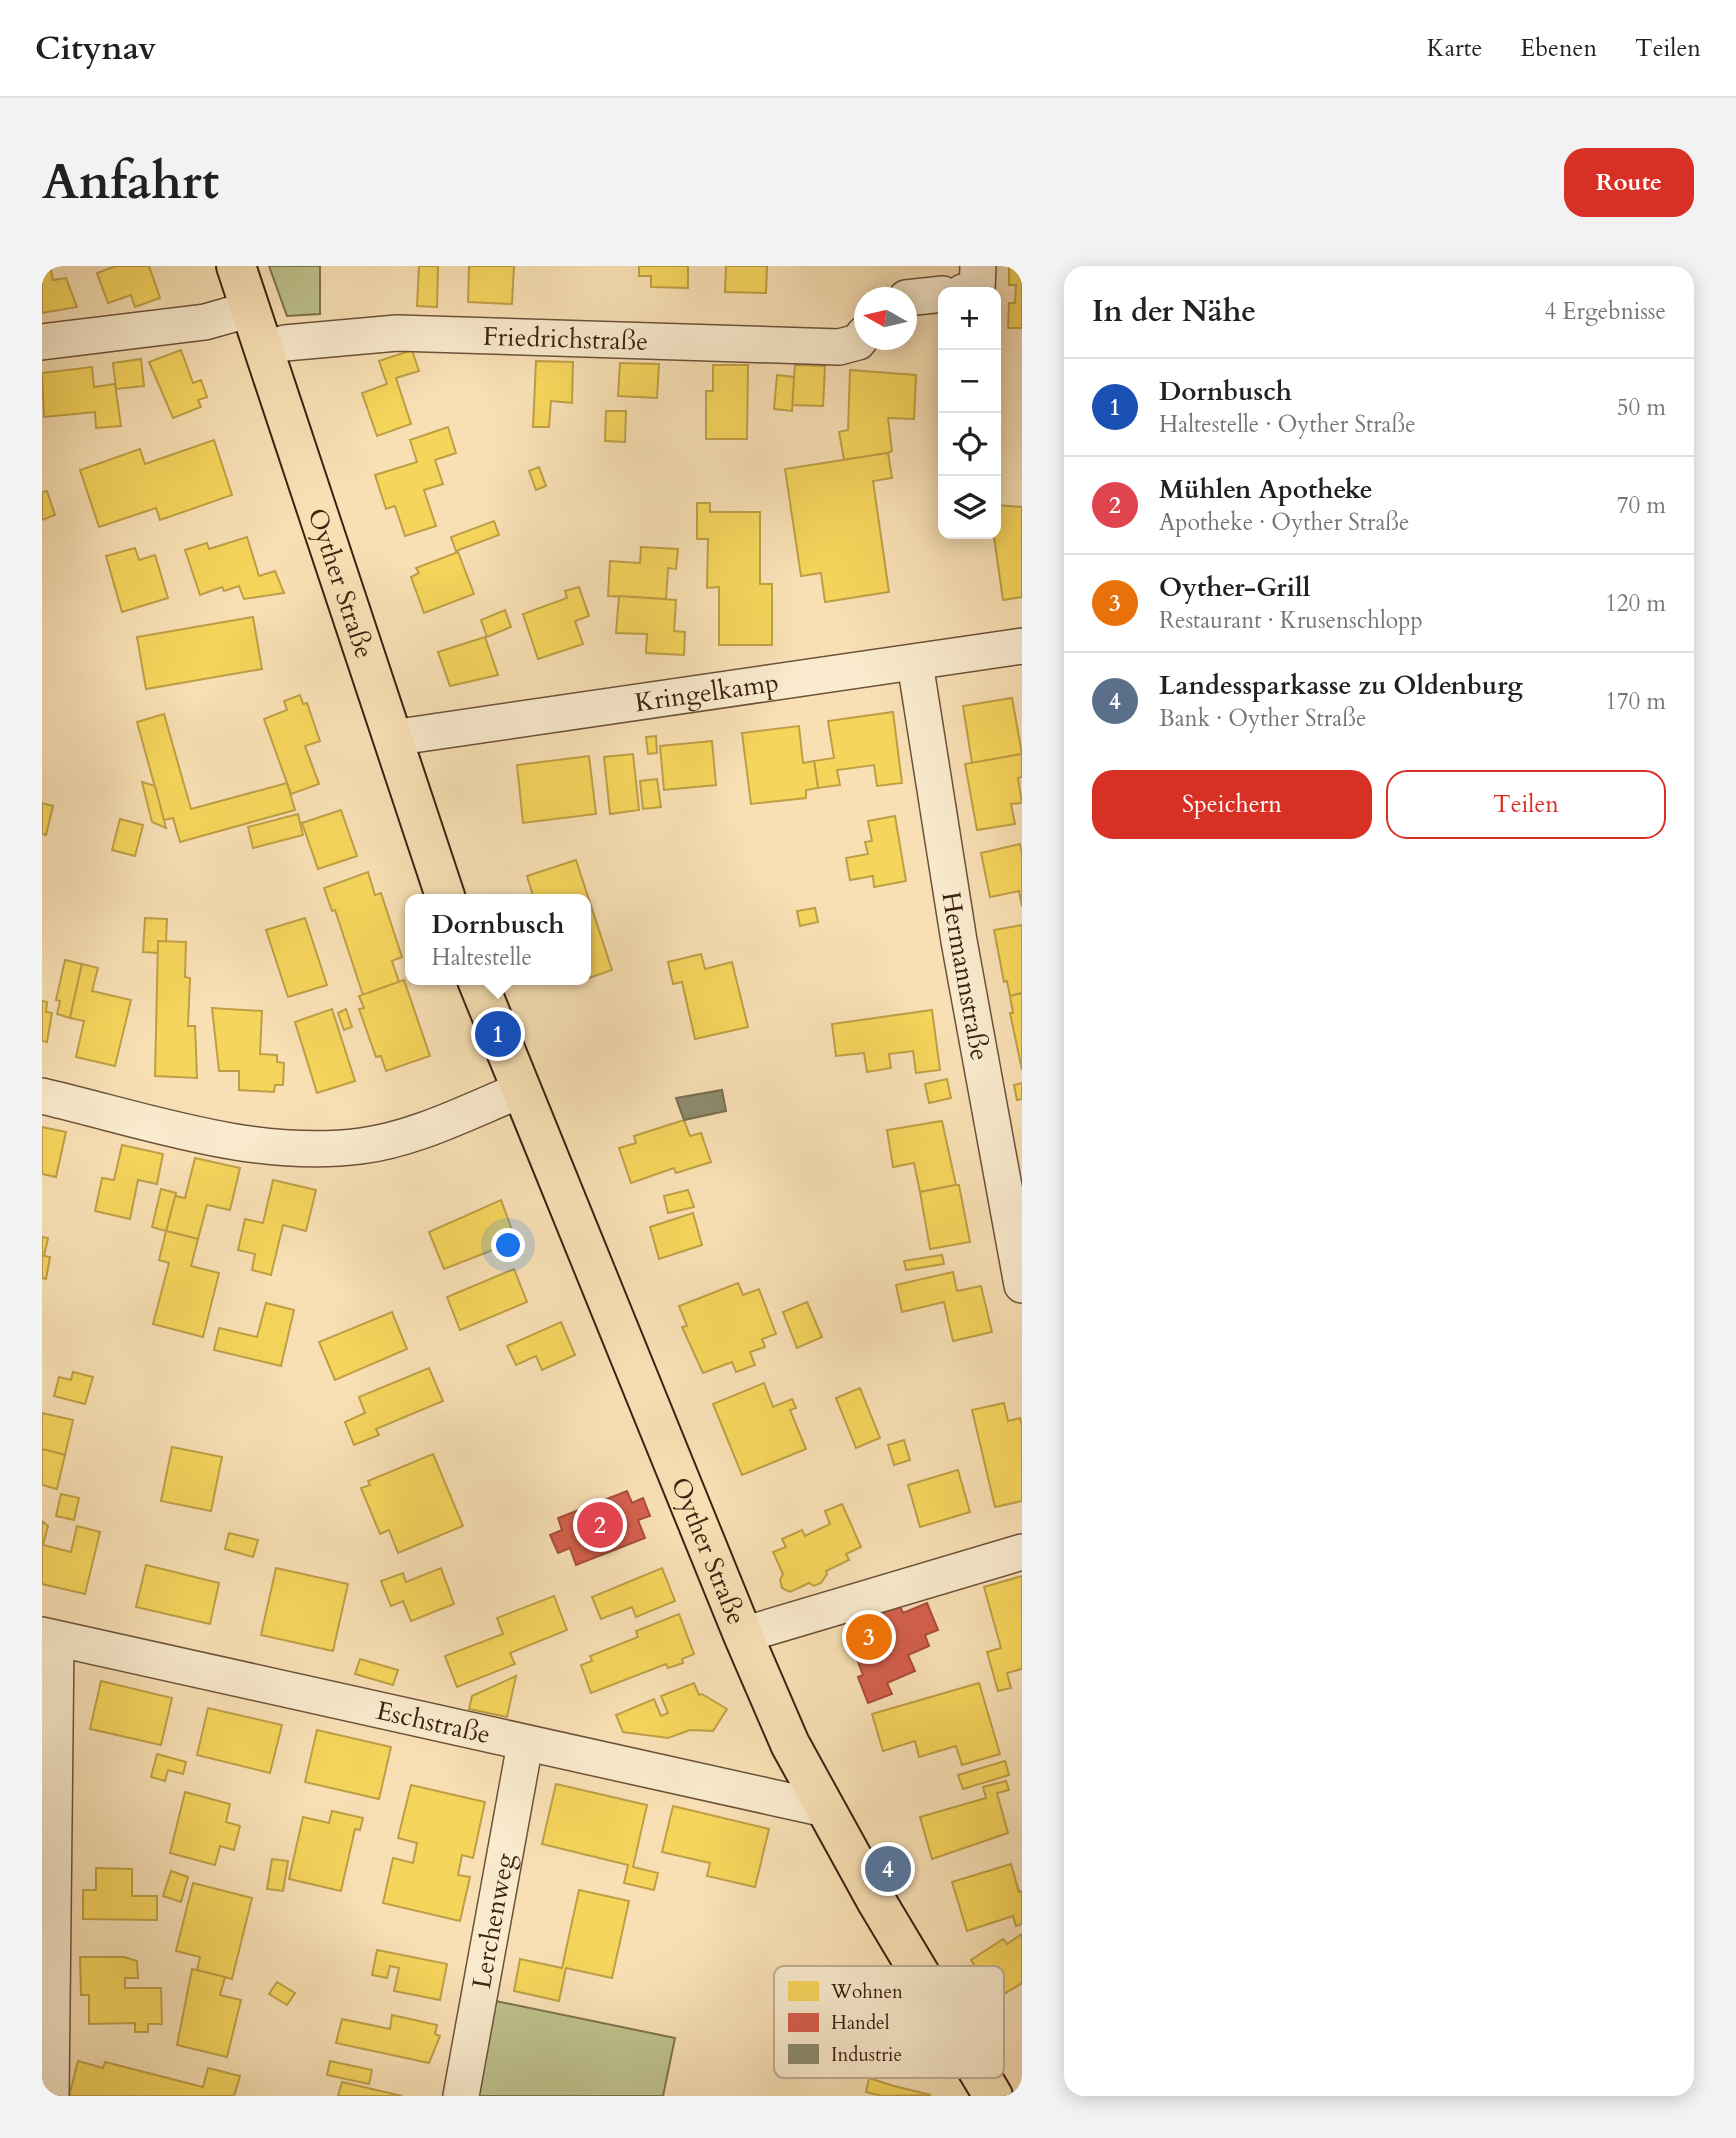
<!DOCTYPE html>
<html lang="de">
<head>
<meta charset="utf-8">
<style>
	body { margin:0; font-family:Cardo,serif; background:#f2f2f2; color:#202124 }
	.controls { position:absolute; right:21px; top:21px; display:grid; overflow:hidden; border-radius:14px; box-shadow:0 4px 18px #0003 }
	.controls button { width:63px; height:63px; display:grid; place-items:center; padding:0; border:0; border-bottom:2px solid #e0e0e0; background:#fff; color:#202124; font:35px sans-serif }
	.compass { position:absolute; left:812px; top:21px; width:63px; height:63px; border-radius:50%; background:#fff; box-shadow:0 4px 18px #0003; rotate:278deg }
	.you { position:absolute; left:467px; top:980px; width:24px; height:24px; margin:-18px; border:5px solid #fff; border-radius:50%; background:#1a73e8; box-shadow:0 0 0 10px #1a73e833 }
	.badge { display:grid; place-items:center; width:46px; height:46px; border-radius:50%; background:#d93025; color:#fff; font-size:23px; font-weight:700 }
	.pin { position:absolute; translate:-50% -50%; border:4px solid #fff; box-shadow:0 2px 7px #0006 }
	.popup { position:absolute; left:363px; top:628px; width:186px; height:91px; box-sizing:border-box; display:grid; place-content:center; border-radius:14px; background:#fff; filter:drop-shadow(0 2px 5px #0005); font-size:23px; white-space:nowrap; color:#757577 }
	.popup b { font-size:26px; color:#202124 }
	.popup::after { content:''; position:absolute; left:50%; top:100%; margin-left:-14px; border:14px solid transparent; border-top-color:#fff }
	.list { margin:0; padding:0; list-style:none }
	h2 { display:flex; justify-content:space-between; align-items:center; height:91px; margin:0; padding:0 28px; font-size:30px }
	h2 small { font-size:23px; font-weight:400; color:#757577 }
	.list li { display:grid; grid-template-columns:46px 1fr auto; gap:21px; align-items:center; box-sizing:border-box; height:98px; padding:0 28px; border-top:2px solid #e0e0e0 }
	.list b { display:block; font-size:26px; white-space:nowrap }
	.list p { margin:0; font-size:23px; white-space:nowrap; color:#757577 }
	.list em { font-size:23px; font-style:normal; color:#757577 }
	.actions { display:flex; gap:14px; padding:21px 28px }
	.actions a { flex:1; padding:16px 0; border:2px solid #d93025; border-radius:21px; text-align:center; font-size:24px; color:#d93025 }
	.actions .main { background:#d93025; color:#fff }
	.icon { flex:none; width:38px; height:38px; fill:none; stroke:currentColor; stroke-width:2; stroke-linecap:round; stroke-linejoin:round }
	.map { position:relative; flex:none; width:980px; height:1830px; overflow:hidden; border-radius:21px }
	header { display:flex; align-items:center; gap:42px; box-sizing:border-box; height:98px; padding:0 35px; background:#fff; border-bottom:2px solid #e0e0e0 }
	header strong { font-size:33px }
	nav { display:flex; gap:38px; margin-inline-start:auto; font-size:24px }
	.intro { display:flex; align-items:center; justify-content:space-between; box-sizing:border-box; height:168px; padding:0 42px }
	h1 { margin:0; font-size:49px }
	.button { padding:18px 32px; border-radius:21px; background:#d93025; color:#fff; font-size:24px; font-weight:700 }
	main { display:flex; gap:42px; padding:0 42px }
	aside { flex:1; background:#fff; border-radius:21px; box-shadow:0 4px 18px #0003 }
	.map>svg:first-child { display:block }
	.green { fill:#bec28c; stroke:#7e724f; stroke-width:2 }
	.homes { fill:#f6d55c; stroke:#bf9f46; stroke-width:2 }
	.shops { fill:#d6604d; stroke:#a84d3b; stroke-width:2 }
	.industry { fill:#8c8c6e; stroke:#756c52; stroke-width:2 }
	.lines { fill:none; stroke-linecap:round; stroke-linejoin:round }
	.minor-casing { stroke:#6c523a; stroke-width:38 }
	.major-casing { stroke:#3e2212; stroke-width:42 }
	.minor { stroke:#faebce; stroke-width:35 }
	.major { stroke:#f8e0b4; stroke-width:38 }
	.labels { text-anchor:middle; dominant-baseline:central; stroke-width:7; stroke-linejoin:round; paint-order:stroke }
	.street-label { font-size:26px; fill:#3e2212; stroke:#faebce }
	.key { fill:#faebce; stroke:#c2af96; stroke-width:2 }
	.key-label { font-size:19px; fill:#3e2212 }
</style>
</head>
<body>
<header>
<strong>Citynav</strong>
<nav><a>Karte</a><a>Ebenen</a><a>Teilen</a></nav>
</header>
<div class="intro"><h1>Anfahrt</h1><a class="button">Route</a></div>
<main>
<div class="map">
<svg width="980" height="1830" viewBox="0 0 980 1830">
	<rect width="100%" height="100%" fill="#f8e0b4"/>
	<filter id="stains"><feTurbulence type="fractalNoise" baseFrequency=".00286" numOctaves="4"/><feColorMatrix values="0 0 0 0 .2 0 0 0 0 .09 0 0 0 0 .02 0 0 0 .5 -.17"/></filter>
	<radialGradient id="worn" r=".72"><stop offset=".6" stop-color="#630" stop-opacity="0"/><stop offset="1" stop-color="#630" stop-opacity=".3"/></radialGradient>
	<g class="green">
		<polygon points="227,0 278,0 278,48 245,50"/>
		<polygon points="449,1734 633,1772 621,1830 431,1830"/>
	</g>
	<g class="homes">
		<polygon points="0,0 8,0 11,14 24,12 35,41 0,47"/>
		<polygon points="74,0 107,0 118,32 93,41 89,29 66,37 55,7"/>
		<polygon points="377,0 396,0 395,41 375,40"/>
		<polygon points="427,0 472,0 470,38 426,36"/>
		<polygon points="597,0 646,0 646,22 609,21 609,10 597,10"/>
		<polygon points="684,0 725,0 724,27 683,26"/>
		<polygon points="967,0 980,0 980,62 966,62 967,37 973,37 974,19 967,19"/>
		<polygon points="139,84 151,117 159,114 165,131 156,134 159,141 131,152 107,96"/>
		<polygon points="370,84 377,105 354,112 369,158 335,170 320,127 345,118 337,95"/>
		<polygon points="99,93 102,120 74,123 71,97"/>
		<polygon points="494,95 531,96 530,137 509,135 507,161 491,161"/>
		<polygon points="578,97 617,98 615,132 576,130"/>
		<polygon points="671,99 706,99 705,173 664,173 664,125 671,125"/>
		<polygon points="753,99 783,100 781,140 750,139"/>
		<polygon points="50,101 52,121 73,118 79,160 54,162 53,146 2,151 0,107"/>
		<polygon points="808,104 874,109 872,153 846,152 850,185 846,187 802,194 797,166 806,164"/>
		<polygon points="735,109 752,111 750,145 732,143"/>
		<polygon points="564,145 584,145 583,176 563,175"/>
		<polygon points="406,161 414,187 393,194 401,218 382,224 394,260 363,270 353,240 344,243 333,209 375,196 368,174"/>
		<polygon points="172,174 190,229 118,254 114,242 57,261 38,204 98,183 103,198"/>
		<polygon points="846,187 850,212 831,215 847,326 783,336 779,307 759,310 743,203"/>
		<polygon points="497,201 504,220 494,224 487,205"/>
		<polygon points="5,225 13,249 0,254 0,226"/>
		<polygon points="655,237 668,237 668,246 718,246 718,318 730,318 730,379 677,379 677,321 665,322 666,273 655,273"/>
		<polygon points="954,239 980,241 980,331 961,334 952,271 934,270 954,268"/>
		<polygon points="452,255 457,269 414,285 409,271"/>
		<polygon points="205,271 217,310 233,305 242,327 202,333 197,320 182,325 180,321 158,329 143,284 165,277 167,283"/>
		<polygon points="599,281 636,283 634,303 626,302 624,333 566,330 568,295 598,297"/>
		<polygon points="93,282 97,294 113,289 126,332 80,346 64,290"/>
		<polygon points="416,286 432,328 382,347 369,311 377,307 374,302"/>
		<polygon points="537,321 547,350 533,355 541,378 496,393 481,348 525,332 523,325"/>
		<polygon points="577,330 634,334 632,365 643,366 642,389 604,387 605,368 574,367"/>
		<polygon points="463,344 469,361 445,371 439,354"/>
		<polygon points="211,351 220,403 104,423 95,371"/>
		<polygon points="443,371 456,409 408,420 396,386"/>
		<polygon points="258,429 261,438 265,437 278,475 263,480 277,518 249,528 222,453 245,444 242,435"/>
		<polygon points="970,432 980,488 930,497 921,440"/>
		<polygon points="851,446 860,517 835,520 832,499 795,504 798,519 776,522 772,495 792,492 786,455"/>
		<polygon points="122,448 149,543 245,517 253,544 138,576 131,552 122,554 95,456"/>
		<polygon points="757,460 761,497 772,495 776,522 764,524 764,532 709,538 700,467"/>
		<polygon points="614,470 615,487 606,488 604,471"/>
		<polygon points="670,475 674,519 622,524 618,480"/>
		<polygon points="591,488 597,544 568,548 562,491"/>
		<polygon points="980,488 980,511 976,512 980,537 969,538 973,558 935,564 923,498"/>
		<polygon points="547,490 554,548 481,557 475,499"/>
		<polygon points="615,513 619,541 601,543 598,515"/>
		<polygon points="100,516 113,520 124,562 110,556"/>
		<polygon points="0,537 11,540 4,569 0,568"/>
		<polygon points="299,544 315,590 276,603 260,557"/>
		<polygon points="256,548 261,569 211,582 206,561"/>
		<polygon points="853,550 864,615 832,621 831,610 808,614 804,592 826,588 823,576 830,575 826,555"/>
		<polygon points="78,553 101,559 93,590 70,584"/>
		<polygon points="978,578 980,588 980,641 977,625 948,631 939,587"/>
		<polygon points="534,594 570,704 544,713 544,633 492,633 485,610"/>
		<polygon points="326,606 333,629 339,627 360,691 350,695 357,716 321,729 293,644 290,645 282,622"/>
		<polygon points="773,642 776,656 758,660 755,645"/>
		<polygon points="103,652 125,653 124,675 116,675 116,687 101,686"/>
		<polygon points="263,652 285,719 246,731 224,664"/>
		<polygon points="980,659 980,727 968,730 965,715 962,716 952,664"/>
		<polygon points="116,675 144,676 143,711 148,712 146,760 153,760 155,812 113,810"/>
		<polygon points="659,688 663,703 690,696 706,761 653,773 640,716 631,718 626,696"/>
		<polygon points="23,694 40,698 28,752 15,748 18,735 14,734"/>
		<polygon points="40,698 56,702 50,725 89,734 73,800 34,791 42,755 28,752"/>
		<polygon points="362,714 388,790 344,805 339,790 334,791 317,743 322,742 317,730"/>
		<polygon points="980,727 980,804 968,747 971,747 968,730"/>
		<polygon points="0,735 5,736 4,746 10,747 5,776 0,775"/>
		<polygon points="170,742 220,745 218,788 235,789 235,796 242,797 241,819 233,819 232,826 197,824 197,805 177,805"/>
		<polygon points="290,743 313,815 275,827 253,756"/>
		<polygon points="304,743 310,761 302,764 296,747"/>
		<polygon points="890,744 898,804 874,807 871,785 847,788 849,802 825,806 822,787 794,790 790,758"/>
		<polygon points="905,813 909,832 887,837 883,818"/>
		<polygon points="980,817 980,833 975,834 972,819"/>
		<polygon points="642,854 648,870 659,867 669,896 634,907 632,902 589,917 577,882 594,877 592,870"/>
		<polygon points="900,855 914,919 878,926 872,897 851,901 845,864"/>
		<polygon points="0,861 24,866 14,911 0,908"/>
		<polygon points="80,879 121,888 115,918 96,914 88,953 53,945 60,912 72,914"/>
		<polygon points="153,892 198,902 188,944 165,939 156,973 124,965 133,930 143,932"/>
		<polygon points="231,914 274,924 264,965 241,959 229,1009 210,1004 213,988 196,984 203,953 221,957"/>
		<polygon points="914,919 917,919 928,976 888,983 878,926"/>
		<polygon points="119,923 134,927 124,965 110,961"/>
		<polygon points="646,924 652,941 626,947 622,930"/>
		<polygon points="459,934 474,975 402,1003 387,966"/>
		<polygon points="651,947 660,979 617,993 608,961"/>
		<polygon points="124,965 156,973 149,1000 177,1007 161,1071 111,1058 127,997 117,994"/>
		<polygon points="0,971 6,972 2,990 8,991 4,1013 0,1012"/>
		<polygon points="900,989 902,998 864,1004 862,995"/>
		<polygon points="472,1003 485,1036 418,1064 405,1031"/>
		<polygon points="911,1006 915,1025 939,1020 950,1066 911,1075 902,1036 860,1046 854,1019"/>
		<polygon points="696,1017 701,1029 717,1023 734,1068 720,1073 723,1081 708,1086 713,1099 694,1106 690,1096 661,1107 640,1061 645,1060 637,1040"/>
		<polygon points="765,1036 780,1071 755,1082 741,1046"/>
		<polygon points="224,1037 252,1044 239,1100 172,1084 177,1062 215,1071"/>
		<polygon points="350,1046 365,1083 293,1114 277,1076"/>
		<polygon points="519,1056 533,1089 500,1104 494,1090 474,1099 465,1080"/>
		<polygon points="387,1102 401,1135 334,1163 337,1169 312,1179 303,1156 323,1147 317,1131"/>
		<polygon points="31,1106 51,1111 43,1138 12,1130 17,1111 29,1114"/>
		<polygon points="722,1117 731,1141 750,1133 754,1142 748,1144 764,1183 700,1209 671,1138"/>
		<polygon points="818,1122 838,1172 814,1182 794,1132"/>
		<polygon points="962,1137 966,1155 978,1152 980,1159 980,1235 953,1241 930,1144"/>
		<polygon points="0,1147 31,1154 23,1189 0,1183"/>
		<polygon points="862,1174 868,1194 852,1199 846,1179"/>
		<polygon points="130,1181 180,1191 169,1245 119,1235"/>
		<polygon points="0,1183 23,1189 15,1223 0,1219"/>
		<polygon points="391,1188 421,1260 356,1287 347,1264 338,1268 319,1222 328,1219 326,1215"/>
		<polygon points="916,1204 928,1246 878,1261 866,1219"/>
		<polygon points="19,1228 37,1232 32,1254 14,1250"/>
		<polygon points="800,1238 819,1281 804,1288 807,1294 784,1305 785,1308 779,1317 772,1320 767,1317 748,1326 740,1322 738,1314 741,1308 731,1286 744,1281 740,1273 760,1264 763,1270 788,1258 783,1245"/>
		<polygon points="0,1255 6,1260 1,1279 29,1286 35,1260 58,1266 43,1328 0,1318"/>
		<polygon points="187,1267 216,1274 211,1291 183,1283"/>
		<polygon points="104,1299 177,1317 168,1358 94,1341"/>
		<polygon points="234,1302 306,1318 291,1385 219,1369"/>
		<polygon points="399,1302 412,1338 369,1355 361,1335 349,1340 339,1315 361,1307 364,1316"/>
		<polygon points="620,1302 633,1335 594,1351 590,1341 559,1353 550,1331"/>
		<polygon points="980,1310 980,1403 965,1407 969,1422 956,1425 945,1386 959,1382 942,1321"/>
		<polygon points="512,1330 525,1364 468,1387 473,1398 415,1421 403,1390 461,1368 455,1352"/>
		<polygon points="637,1348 652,1388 640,1393 641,1397 626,1402 624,1398 549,1427 539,1399 550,1395 548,1390 596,1371 594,1365"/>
		<polygon points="318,1393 356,1404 351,1419 313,1408"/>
		<polygon points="474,1410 465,1451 427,1443 430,1430"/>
		<polygon points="59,1415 130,1432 119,1479 48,1463"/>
		<polygon points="652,1417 657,1429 660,1428 685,1443 671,1465 648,1464 626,1472 581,1466 574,1449 612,1433 619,1450 626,1447 619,1430"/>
		<polygon points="937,1417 958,1488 920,1499 914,1480 877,1491 873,1475 841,1485 830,1448"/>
		<polygon points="166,1442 240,1459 228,1507 155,1489"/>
		<polygon points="275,1464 349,1481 337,1533 263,1516"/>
		<polygon points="115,1488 144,1496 141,1508 126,1504 123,1515 109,1511"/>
		<polygon points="963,1495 967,1509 921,1523 916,1509"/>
		<polygon points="964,1515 967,1524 955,1527 966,1567 890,1593 878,1551 944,1532 941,1521"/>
		<polygon points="514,1518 605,1539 591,1601 616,1607 612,1624 582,1617 586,1599 500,1578"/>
		<polygon points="369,1519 443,1536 431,1592 420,1589 416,1609 428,1611 418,1655 341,1637 351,1592 371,1597 375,1577 356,1572"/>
		<polygon points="143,1526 188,1538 184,1556 198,1560 192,1584 178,1580 173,1599 128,1587"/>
		<polygon points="631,1540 727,1563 713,1621 665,1610 668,1597 620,1586"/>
		<polygon points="290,1545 321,1552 318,1564 313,1563 299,1625 247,1613 261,1551 287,1557"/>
		<polygon points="230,1593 246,1595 241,1625 225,1623"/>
		<polygon points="969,1598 977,1626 980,1625 980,1658 974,1660 971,1650 925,1665 910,1616"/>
		<polygon points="54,1602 90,1603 90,1630 115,1630 115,1654 41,1653 41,1624 54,1624"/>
		<polygon points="129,1605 146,1611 139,1636 121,1630"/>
		<polygon points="151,1617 210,1632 190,1713 155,1704 158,1691 134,1685"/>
		<polygon points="537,1624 587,1635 570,1712 524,1702 517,1735 472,1725 478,1693 520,1702"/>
		<polygon points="980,1668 980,1717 954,1733 929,1694 961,1673 965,1678"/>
		<polygon points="335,1684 405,1698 398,1734 352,1725 357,1702 348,1700 345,1712 330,1709"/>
		<polygon points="38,1691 82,1691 95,1695 96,1712 83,1712 83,1722 119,1722 120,1758 106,1758 106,1766 93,1766 93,1757 47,1758 47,1729 39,1729"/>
		<polygon points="150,1703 183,1711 178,1729 199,1734 185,1791 135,1779"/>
		<polygon points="235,1716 253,1727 245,1739 227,1728"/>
		<polygon points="350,1749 395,1759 393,1768 398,1770 387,1797 294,1777 300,1753 348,1763"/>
		<polygon points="799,1754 842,1763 835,1795 819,1791 817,1799 802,1795 803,1790 791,1787 792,1783 772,1778 776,1759 796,1764"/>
		<polygon points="36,1795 61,1802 63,1796 161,1821 166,1802 198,1810 192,1830 27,1830"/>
		<polygon points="288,1795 330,1804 327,1818 285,1809"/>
		<polygon points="827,1812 852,1820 889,1829 840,1830 824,1826"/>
		<polygon points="300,1816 360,1830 296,1830"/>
	</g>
	<g class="shops">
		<polygon points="585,1225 590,1237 601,1232 608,1250 596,1254 603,1272 534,1299 528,1282 516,1287 508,1269 520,1264 516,1252"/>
		<polygon points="885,1337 896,1364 883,1369 887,1380 866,1389 873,1405 845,1417 850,1428 826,1437 816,1411 821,1409 803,1362 858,1340 861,1347"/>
	</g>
	<polygon class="industry" points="680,824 684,845 642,854 634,832"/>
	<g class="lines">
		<g class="minor-casing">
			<g id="minor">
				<polyline points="921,26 935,25 936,0"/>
				<polyline points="864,32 901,28"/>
				<polyline points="0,76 163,56 209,43"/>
				<path id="s1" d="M 222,83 L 243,77 L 355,67 L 797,81 L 816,76 L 822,68"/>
				<path id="s2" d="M 873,397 L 917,675 L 980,1019"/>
				<path id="s3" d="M 350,472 L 980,380"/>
				<path d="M 0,830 C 103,854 212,894 319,880 C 374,873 427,845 479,824"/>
				<path id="s4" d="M 0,1369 L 783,1543"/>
				<polyline points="701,1369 980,1286"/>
				<polyline points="9,1830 14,1373"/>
				<path id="s5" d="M 419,1830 L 483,1478"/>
			</g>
		</g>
		<g class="major-casing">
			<g id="major">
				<path id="s6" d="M 194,0 L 404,633"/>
				<path id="s7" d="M 435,714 L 701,1369 L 748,1478 L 835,1636 L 951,1830"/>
			</g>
		</g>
		<use href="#minor" class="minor"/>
		<use href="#major" class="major"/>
	</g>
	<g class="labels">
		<g class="street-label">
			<text stroke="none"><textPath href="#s1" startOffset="303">Friedrichstraße</textPath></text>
			<text stroke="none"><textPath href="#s6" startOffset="334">Oyther Straße</textPath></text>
			<text stroke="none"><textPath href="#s3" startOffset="318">Kringelkamp</textPath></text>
			<text stroke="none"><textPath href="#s2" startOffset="317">Hermannstraße</textPath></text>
			<text stroke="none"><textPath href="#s7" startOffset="616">Oyther Straße</textPath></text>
			<text stroke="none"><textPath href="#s4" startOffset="401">Eschstraße</textPath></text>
			<text stroke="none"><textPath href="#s5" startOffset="178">Lerchenweg</textPath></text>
		</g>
	</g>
	<rect x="732" y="1700" width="230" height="112" rx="10" class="key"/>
	<rect x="746" y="1715" width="31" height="20" fill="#f6d55c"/>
	<rect x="746" y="1747" width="31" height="19" fill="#d6604d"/>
	<rect x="746" y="1778" width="31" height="20" fill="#8c8c6e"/>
	<g class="key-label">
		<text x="789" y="1732">Wohnen</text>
		<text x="789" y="1763">Handel</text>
		<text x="789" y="1795">Industrie</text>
	</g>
	<rect width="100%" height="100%" filter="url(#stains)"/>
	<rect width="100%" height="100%" fill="url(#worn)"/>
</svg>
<div class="controls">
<button>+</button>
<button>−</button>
<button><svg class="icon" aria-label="locate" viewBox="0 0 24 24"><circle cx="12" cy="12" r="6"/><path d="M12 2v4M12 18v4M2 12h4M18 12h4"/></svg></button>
<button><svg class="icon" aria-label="layers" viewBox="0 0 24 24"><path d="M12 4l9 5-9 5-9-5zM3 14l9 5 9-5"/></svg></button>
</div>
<svg class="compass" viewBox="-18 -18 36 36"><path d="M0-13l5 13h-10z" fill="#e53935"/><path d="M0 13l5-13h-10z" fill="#757577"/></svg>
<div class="you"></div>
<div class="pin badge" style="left:456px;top:768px;background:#1a4fb4">1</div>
<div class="popup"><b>Dornbusch</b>Haltestelle</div>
<div class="pin badge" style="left:558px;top:1259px;background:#e0444e">2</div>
<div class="pin badge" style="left:827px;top:1371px;background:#e8710a">3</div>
<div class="pin badge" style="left:846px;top:1603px;background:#5c6f8a">4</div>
</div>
<aside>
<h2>In der Nähe<small>4 Ergebnisse</small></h2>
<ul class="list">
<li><span class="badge" style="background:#1a4fb4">1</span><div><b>Dornbusch</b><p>Haltestelle · Oyther Straße</p></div><em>50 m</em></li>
<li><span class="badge" style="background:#e0444e">2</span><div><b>Mühlen Apotheke</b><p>Apotheke · Oyther Straße</p></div><em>70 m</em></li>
<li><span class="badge" style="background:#e8710a">3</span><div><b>Oyther-Grill</b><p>Restaurant · Krusenschlopp</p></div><em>120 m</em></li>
<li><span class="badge" style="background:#5c6f8a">4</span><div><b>Landessparkasse zu Oldenburg</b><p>Bank · Oyther Straße</p></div><em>170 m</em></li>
</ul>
<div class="actions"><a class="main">Speichern</a><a>Teilen</a></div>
</aside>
</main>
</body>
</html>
